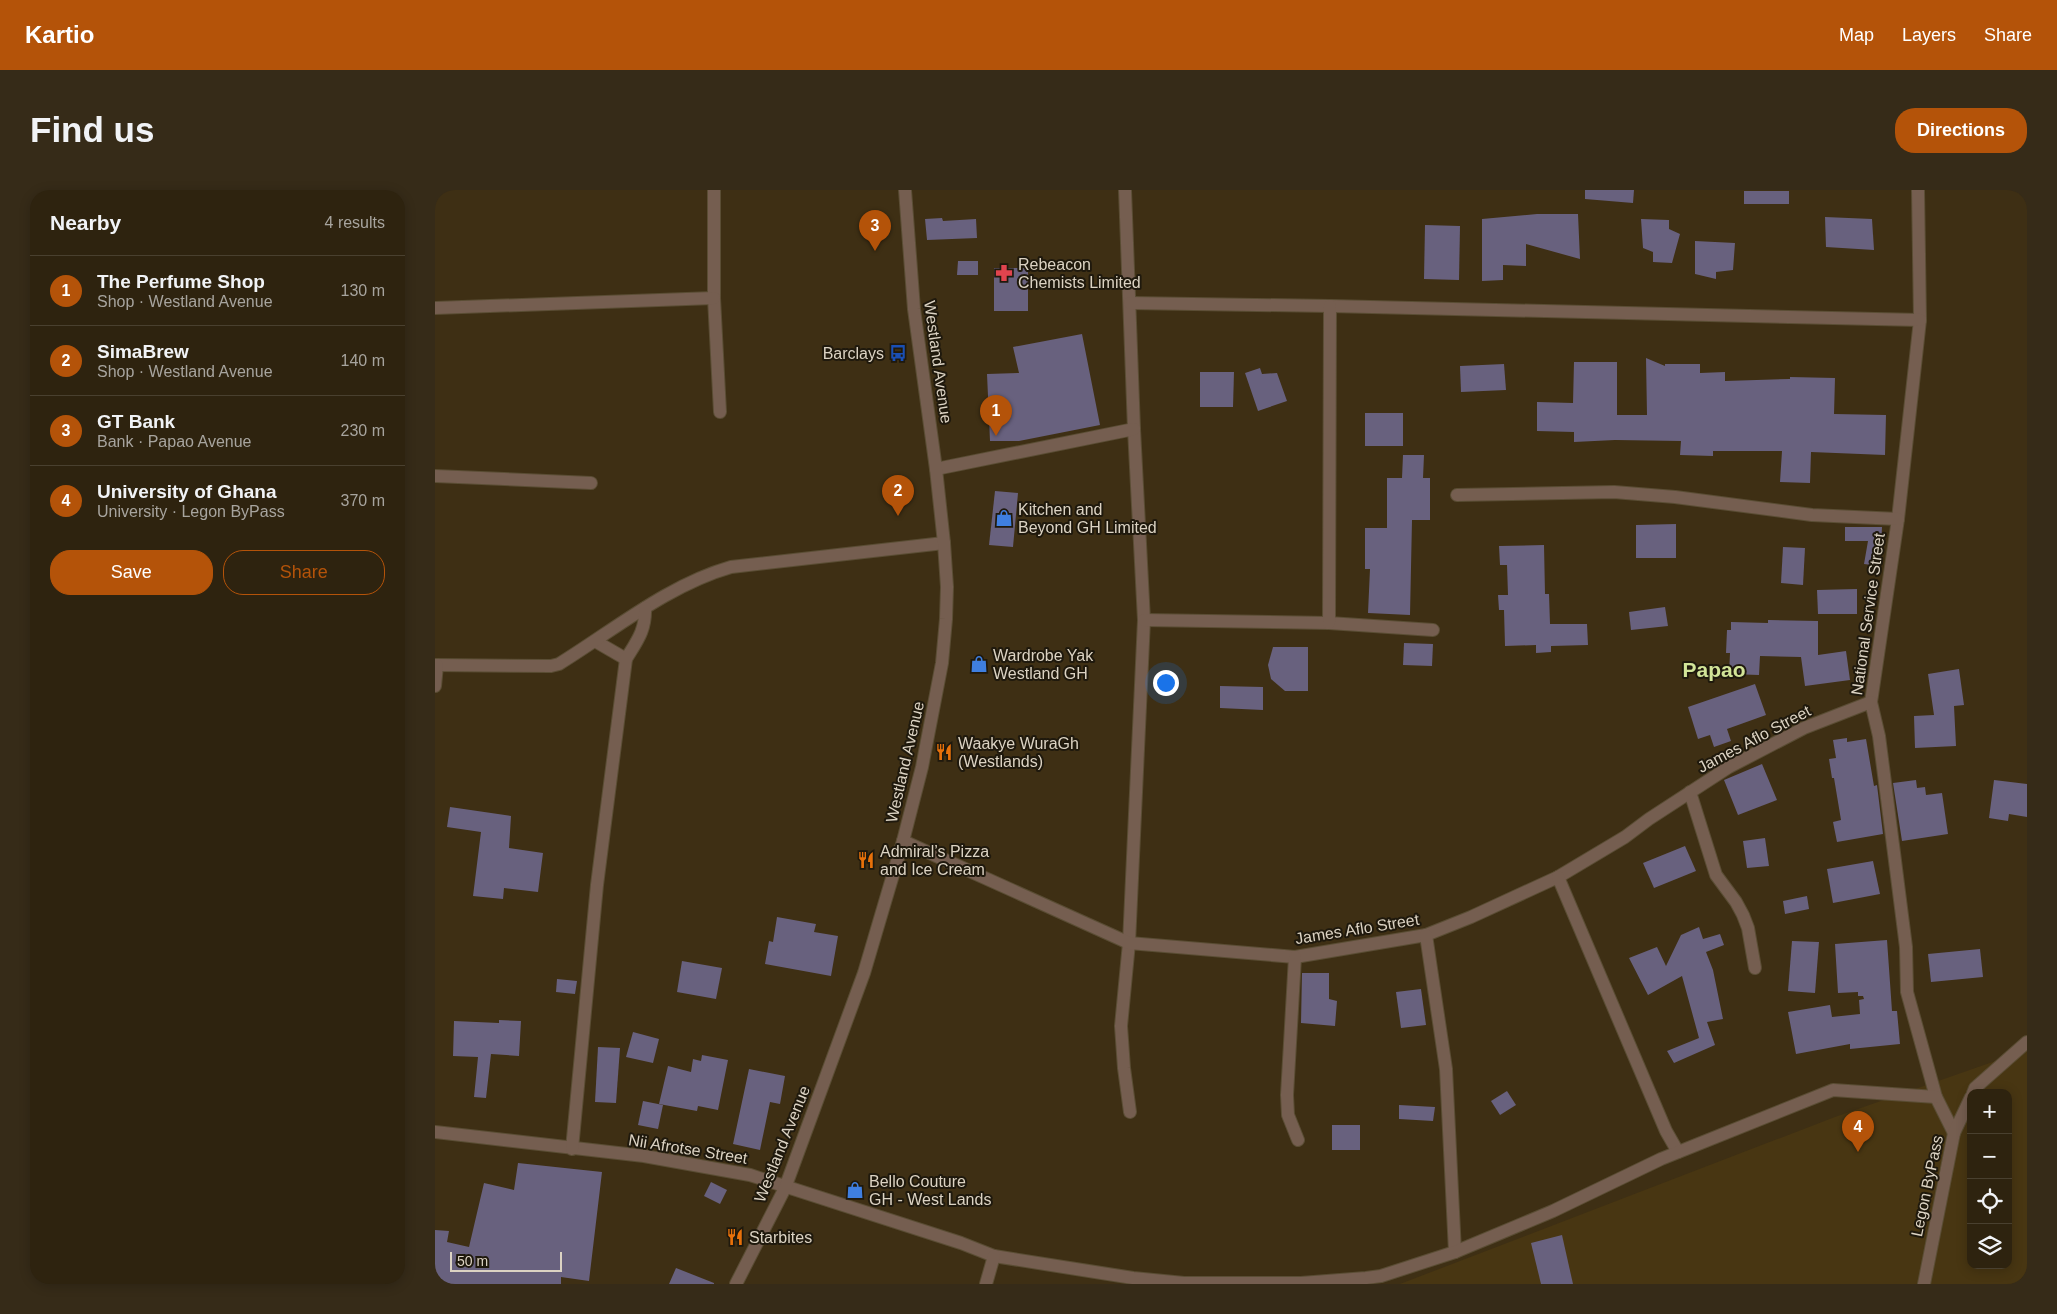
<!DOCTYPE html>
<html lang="en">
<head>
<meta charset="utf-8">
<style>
	body { margin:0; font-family:Arial,sans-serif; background:#362b18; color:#f1f3f6 }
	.controls { position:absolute; right:15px; bottom:15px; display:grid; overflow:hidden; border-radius:10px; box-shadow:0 2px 12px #0003 }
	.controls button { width:45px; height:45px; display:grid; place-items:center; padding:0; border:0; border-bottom:1px solid #49402f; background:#2e230f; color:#f1f3f6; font:25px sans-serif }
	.scale { position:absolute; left:15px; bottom:12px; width:112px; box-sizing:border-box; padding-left:5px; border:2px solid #dcd3c3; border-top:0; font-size:14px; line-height:18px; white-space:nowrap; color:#dcd3c3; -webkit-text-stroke:4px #1f190d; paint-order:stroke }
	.you { position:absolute; left:730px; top:492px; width:18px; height:18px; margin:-12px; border:4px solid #fff; border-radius:50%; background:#1a73e8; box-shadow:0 0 0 8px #1a73e833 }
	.badge { display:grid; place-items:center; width:32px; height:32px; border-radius:50%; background:#b45309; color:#fff; font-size:16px; font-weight:700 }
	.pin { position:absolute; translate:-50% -41px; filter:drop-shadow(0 1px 2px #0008) }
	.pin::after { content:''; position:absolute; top:26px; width:18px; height:15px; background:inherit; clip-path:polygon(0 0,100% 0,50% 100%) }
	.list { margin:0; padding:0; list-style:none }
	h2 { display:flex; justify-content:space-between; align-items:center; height:65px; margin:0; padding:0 20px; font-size:21px }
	h2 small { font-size:16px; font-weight:400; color:#a7a49e }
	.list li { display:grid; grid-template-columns:32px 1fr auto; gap:15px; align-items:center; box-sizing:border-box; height:70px; padding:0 20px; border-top:1px solid #49402f }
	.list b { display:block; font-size:19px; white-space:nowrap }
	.list p { margin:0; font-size:16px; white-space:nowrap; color:#a7a49e }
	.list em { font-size:16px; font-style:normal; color:#a7a49e }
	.actions { display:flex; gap:10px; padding:15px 20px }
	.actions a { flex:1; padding:11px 0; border:1px solid #b45309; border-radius:20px; text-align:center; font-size:18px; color:#b45309 }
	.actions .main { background:#b45309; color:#fff }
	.icon { flex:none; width:28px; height:28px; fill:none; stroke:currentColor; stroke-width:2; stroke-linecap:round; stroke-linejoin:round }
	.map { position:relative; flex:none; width:1592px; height:1094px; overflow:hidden; border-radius:20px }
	header { display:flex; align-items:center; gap:30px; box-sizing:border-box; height:70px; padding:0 25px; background:#b45309; color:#fff }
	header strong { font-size:24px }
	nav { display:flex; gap:28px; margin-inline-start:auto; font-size:18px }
	.intro { display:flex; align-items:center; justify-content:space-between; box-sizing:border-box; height:120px; padding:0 30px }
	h1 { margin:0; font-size:35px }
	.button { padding:12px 22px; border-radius:20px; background:#b45309; color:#fff; font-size:18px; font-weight:700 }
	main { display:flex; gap:30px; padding:0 30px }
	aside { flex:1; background:#2e230f; border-radius:20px; box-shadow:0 2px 12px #0003 }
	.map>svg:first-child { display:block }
	.built { fill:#483612; fill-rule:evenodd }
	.building { fill:#68617e }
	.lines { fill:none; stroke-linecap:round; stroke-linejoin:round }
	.minor-casing { stroke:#5a4d34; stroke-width:14 }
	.minor { stroke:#755e50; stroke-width:12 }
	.labels { text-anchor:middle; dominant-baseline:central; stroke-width:4; stroke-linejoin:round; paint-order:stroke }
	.poi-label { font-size:16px; fill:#dcd3c3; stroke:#1f190d; text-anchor:start }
	.street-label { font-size:16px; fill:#dcd3c3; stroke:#1f190d }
	.district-label { font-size:21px; font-weight:bold; fill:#d2e498; stroke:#1f190d }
</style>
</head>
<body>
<header>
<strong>Kartio</strong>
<nav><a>Map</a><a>Layers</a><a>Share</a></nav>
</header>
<div class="intro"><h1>Find us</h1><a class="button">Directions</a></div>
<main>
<aside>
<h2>Nearby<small>4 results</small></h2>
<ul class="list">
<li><span class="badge">1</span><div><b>The Perfume Shop</b><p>Shop · Westland Avenue</p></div><em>130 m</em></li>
<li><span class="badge">2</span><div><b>SimaBrew</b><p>Shop · Westland Avenue</p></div><em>140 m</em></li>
<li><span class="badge">3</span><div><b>GT Bank</b><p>Bank · Papao Avenue</p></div><em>230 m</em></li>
<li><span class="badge">4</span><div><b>University of Ghana</b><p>University · Legon ByPass</p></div><em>370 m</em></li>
</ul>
<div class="actions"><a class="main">Save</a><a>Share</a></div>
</aside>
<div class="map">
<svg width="1592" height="1094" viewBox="0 0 1592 1094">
	<rect width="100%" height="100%" fill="#3e2f14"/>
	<path class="built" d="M 1592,860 L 1592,1094 L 965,1094 L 1400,927 ZM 1536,903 L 1573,903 L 1573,1075 L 1536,1075 Z"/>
	<g class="building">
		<polygon points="1150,0 1199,0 1198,13 1150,9"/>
		<rect x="1309" y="1" width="45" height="13"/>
		<polygon points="1102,24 1143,24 1145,69 1091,54 1091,76 1068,75 1068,90 1047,91 1047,29"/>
		<polygon points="1390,27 1437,29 1439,60 1391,57"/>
		<polygon points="507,28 508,31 541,29 542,48 492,50 490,29"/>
		<polygon points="1206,29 1234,30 1234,39 1245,44 1237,73 1218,72 1218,62 1208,58"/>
		<polygon points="990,35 1025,36 1024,90 989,89"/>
		<polygon points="1260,51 1300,53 1298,80 1281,82 1281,89 1260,84"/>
		<polygon points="523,71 543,71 543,85 522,85"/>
		<rect x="559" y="78" width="34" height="43"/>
		<polygon points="647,144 665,235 584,251 555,251 552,184 584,183 578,157"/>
		<polygon points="1211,168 1230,176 1230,174 1265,174 1265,183 1290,182 1290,191 1355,189 1355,187 1400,188 1399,224 1451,225 1450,265 1376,262 1375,293 1345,292 1347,261 1278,261 1278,266 1245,265 1246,251 1180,250 1139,252 1139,242 1102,241 1102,212 1138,213 1139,172 1182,172 1182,225 1212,225"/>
		<polygon points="1069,174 1071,200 1026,202 1025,176"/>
		<polygon points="825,178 827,184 842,183 852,211 823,221 810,183"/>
		<polygon points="765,182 799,182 798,217 765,217"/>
		<rect x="930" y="223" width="38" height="33"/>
		<polygon points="968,265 989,265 988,288 995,288 995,330 977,330 975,425 933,423 935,379 930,379 930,338 952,338 952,288 967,288"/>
		<polygon points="560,301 583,303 578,357 554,355"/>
		<polygon points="1241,334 1241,368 1201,368 1201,335"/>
		<polygon points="1410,337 1447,337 1445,376 1429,374 1433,351 1410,351"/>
		<polygon points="1109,355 1110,404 1114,404 1115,434 1152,434 1153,455 1116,456 1116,462 1101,463 1101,455 1070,456 1069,420 1064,420 1063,405 1073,405 1072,375 1065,375 1064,356"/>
		<polygon points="1348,357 1370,358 1368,395 1346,393"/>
		<polygon points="1422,399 1422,424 1383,424 1382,400"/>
		<polygon points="1230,417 1233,436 1196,440 1194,422"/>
		<polygon points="1333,430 1383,431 1383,465 1411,461 1415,490 1370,496 1366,467 1325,466 1324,485 1294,484 1295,463 1291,463 1292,440 1296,440 1296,432 1333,433"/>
		<polygon points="969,453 998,454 997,476 968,475"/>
		<polygon points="838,457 873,457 873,501 850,501 836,489 833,475"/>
		<polygon points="1524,479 1529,515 1519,516 1521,556 1480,558 1479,526 1499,525 1493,484"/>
		<polygon points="1320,494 1331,525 1292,539 1296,551 1279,557 1275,545 1263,549 1253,517"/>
		<polygon points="785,496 828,497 828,520 785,518"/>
		<polygon points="1412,548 1412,552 1431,549 1439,596 1442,595 1448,644 1402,652 1398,632 1406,630 1399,588 1397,588 1394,569 1401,568 1398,550"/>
		<polygon points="1327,574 1342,610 1303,625 1289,590"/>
		<polygon points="1481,590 1482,598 1490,597 1491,605 1507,603 1513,644 1467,651 1458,593"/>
		<polygon points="1559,590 1592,594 1592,627 1574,624 1573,631 1554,628"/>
		<polygon points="15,617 76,626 74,658 108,663 103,702 69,698 68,709 38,706 46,642 12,637"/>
		<polygon points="1330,648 1334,676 1312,678 1308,651"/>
		<polygon points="1250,656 1261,681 1219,698 1208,673"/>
		<polygon points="1438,671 1445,704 1398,713 1392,679"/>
		<polygon points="1372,706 1374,719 1350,724 1348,711"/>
		<polygon points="342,727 381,734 379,742 403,746 396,786 330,774 334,751 338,752"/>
		<polygon points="1264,737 1268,749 1285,744 1289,755 1271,762 1278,780 1288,829 1272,832 1280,855 1239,873 1232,861 1264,848 1247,786 1213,805 1194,768 1222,757 1231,776 1246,745"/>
		<polygon points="1452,750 1457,821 1462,821 1465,854 1415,859 1415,854 1361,864 1353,822 1395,815 1397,827 1425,824 1424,810 1429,809 1428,806 1423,806 1423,802 1403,803 1400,754"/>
		<polygon points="1357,751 1384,752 1380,803 1353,801"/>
		<polygon points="1545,759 1548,787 1496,792 1493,764"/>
		<polygon points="247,771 287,778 281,809 242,802"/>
		<polygon points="867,783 894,783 894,809 902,811 900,836 866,833"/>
		<polygon points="122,789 142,791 140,804 121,802"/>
		<polygon points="986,799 991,835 966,838 961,802"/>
		<polygon points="64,830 86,831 84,866 56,864 51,908 39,907 43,867 18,866 19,831 64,833"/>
		<polygon points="198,842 224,849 218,873 191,867"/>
		<polygon points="163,857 185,858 181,913 160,912"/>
		<polygon points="267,865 293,870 283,920 263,916 262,921 224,914 233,876 256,882 258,869 266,871"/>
		<polygon points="314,879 350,886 345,914 335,912 325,960 298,954"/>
		<polygon points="1072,901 1081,915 1065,925 1056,911"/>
		<polygon points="208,911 228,915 223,939 203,935"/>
		<polygon points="964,915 1000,917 998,931 964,929"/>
		<rect x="897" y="935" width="28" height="25"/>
		<polygon points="83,973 167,982 154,1091 126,1087 126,1094 0,1094 0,1040 14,1041 12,1052 34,1057 49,993 79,1000"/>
		<polygon points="276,992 292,1000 285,1014 269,1006"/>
		<polygon points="1127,1045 1138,1094 1106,1094 1096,1053"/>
		<polygon points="241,1078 279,1093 279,1094 234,1094"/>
	</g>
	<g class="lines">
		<g class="minor-casing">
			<g id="minor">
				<polyline points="279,0 279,108 285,222"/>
				<polyline points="690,0 699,239 709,430 694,753 686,836 689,878 695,922"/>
				<polyline points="1483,0 1485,130 1463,329 1436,512 1444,546 1452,608 1471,757 1472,802 1501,907 1519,943"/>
				<polyline points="695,113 895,116 1485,130"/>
				<polyline points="0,118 279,108"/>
				<polyline points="501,279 699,239"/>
				<polyline points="0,286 156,293"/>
				<polyline points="1022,305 1179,302 1240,307 1377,325 1463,329"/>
				<polyline points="709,430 894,433 998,440"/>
				<polyline points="894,433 895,116"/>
				<polyline points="160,451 191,469"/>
				<path d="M 0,475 L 116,476 L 124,474 C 179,440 233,395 296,377 L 509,353"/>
				<polyline points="0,496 2,475"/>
				<polyline points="1255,602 1281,685 1301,712 1308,725 1313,738 1320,778"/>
				<polyline points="468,651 694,753 860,767 991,745 1036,727 1123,687 1190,647 1214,629 1294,577 1369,538 1436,512"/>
				<polyline points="1123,687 1231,941 1243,962"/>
				<polyline points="991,745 1011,879 1020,1062"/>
				<polyline points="860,767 852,905 853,925 863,950"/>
				<polyline points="1538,903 1540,898 1592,852"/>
				<polyline points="0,942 209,966 315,985 526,1053 559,1066 698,1088 749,1093 866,1093 931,1088 946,1086 1020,1062 1118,1021 1226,969 1398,900 1501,907"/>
				<path d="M 137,959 L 162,695 L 191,469 C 202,451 211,440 210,418"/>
				<polyline points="301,1094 350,998 429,783 468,651 487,577 507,473 511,429 512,397 509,353 501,279 479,119 470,0"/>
				<polyline points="551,1094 559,1066"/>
				<polyline points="1489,1094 1519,943 1536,907"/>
			</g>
		</g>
		<use href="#minor" class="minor"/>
	</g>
	<defs>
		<g id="pharmacy-bare" transform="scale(1.35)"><path d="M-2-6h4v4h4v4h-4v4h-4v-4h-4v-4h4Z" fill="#e0444e" stroke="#1f190d" stroke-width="2.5" paint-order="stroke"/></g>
		<g id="bus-bare" transform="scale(1.35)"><path d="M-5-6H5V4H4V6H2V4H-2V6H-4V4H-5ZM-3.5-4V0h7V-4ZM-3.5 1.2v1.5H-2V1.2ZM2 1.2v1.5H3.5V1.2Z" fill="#1a4fb4" stroke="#1f190d" stroke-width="2.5" paint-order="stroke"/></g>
		<g id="shop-bare" transform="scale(1.35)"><path d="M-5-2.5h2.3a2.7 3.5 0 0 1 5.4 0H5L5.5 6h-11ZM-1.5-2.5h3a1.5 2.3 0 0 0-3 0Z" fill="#3f7fe0" stroke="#1f190d" stroke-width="2.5" paint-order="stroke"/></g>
		<g id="restaurant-bare" transform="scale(1.35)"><path d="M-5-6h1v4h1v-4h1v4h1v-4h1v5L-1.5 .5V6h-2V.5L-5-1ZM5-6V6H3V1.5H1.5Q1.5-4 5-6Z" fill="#e8710a" stroke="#1f190d" stroke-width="2.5" paint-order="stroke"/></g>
	</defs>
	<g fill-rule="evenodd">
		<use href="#pharmacy-bare" x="569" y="83"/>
		<use href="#bus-bare" x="463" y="163"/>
		<use href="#shop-bare" x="569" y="328"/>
		<use href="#shop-bare" x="544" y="474"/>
		<use href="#restaurant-bare" x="509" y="562"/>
		<use href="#restaurant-bare" x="431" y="670"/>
		<use href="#shop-bare" x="420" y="1000"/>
		<use href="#restaurant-bare" x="300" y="1047"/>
	</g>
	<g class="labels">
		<g class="poi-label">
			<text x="583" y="74">Rebeacon<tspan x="583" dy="18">Chemists Limited</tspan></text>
			<text x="449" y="163" text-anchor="end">Barclays</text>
			<text x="583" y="319">Kitchen and<tspan x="583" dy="18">Beyond GH Limited</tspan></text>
			<text x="558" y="465">Wardrobe Yak<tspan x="558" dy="18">Westland GH</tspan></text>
			<text x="523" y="553">Waakye WuraGh<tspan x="523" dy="18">(Westlands)</tspan></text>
			<text x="445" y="661">Admiral’s Pizza<tspan x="445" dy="18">and Ice Cream</tspan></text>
			<text x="434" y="991">Bello Couture<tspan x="434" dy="18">GH - West Lands</tspan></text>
			<text x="314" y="1047">Starbites</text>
		</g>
		<g class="street-label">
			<text transform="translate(503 172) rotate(82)">Westland Avenue</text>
			<text transform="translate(1433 424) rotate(-82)">National Service Street</text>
			<text transform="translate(1319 549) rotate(-28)">James Aflo Street</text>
			<text transform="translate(470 572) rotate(-77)">Westland Avenue</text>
			<text transform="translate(922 739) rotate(-9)">James Aflo Street</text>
			<text transform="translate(347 954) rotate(-68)">Westland Avenue</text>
			<text transform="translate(253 959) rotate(9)">Nii Afrotse Street</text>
			<text transform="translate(1492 996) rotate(-78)">Legon ByPass</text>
		</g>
		<g class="district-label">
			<text x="1279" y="479">Papao</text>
		</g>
	</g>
</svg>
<div class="controls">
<button>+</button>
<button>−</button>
<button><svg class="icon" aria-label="locate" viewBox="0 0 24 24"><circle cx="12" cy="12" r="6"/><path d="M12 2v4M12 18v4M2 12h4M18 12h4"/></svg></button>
<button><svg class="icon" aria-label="layers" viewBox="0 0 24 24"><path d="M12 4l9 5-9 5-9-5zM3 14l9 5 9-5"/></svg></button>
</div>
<div class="scale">50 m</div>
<div class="you"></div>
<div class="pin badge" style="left:561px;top:246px">1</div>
<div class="pin badge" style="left:463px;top:326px">2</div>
<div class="pin badge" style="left:440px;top:61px">3</div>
<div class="pin badge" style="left:1423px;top:962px">4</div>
</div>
</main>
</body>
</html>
